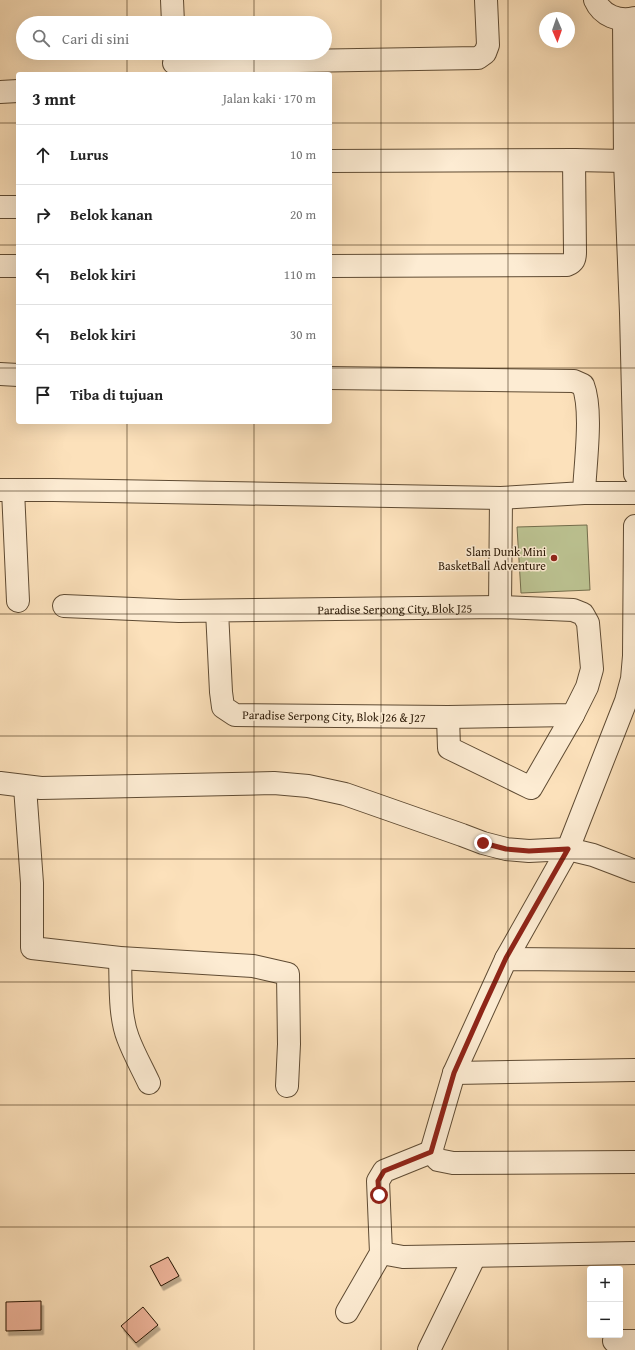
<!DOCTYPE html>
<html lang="id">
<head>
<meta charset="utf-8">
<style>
	body { margin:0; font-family:"Gentium Book Plus",serif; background:#f2f2f2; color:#222 }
	.controls { position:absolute; right:12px; bottom:12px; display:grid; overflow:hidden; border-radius:4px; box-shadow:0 4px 16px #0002 }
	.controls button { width:36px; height:36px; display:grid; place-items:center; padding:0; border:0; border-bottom:1px solid #e0e0e0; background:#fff; color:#222; font:20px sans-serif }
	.compass { position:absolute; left:539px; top:12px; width:36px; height:36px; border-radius:50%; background:#fff; box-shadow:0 4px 16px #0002; rotate:178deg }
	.stop { position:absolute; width:12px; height:12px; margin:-9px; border:3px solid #8f2418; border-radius:50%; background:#fff }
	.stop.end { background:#8f2418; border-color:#fff; box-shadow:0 1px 4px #0008 }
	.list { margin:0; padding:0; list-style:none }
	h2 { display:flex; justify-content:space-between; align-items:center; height:52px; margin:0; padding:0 16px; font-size:17px }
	h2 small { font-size:13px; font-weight:400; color:#767676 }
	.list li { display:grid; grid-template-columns:26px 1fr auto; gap:12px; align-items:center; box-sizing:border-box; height:60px; padding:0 16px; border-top:1px solid #e0e0e0 }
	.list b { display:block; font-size:15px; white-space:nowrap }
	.list em { font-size:13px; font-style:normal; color:#767676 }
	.icon { flex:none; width:22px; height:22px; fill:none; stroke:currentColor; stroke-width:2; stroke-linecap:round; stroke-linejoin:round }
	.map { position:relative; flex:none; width:635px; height:1350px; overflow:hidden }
	.search { position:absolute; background:#fff; box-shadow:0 4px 16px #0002; left:16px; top:16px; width:316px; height:44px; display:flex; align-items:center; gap:10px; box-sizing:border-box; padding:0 14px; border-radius:22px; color:#767676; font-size:15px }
	.panel { position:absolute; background:#fff; box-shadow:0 4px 16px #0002; left:16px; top:72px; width:316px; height:352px; border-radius:4px }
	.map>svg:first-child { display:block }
	.green { fill:#bcc392; stroke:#746e4c }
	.building { fill:#eeb49a; stroke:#2b1906; filter:url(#shadow) }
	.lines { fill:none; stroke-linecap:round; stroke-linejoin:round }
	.minor-casing { stroke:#5f4b33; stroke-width:24 }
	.minor { stroke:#fdecd3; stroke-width:22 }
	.route { stroke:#8f2418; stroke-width:5 }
	.grid { fill:none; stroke:#2b1906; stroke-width:1; stroke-opacity:0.55 }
	.poi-dot { fill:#8f2418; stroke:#fdecd3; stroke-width:1.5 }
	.labels { text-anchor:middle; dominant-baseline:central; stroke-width:3; stroke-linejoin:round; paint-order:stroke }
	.poi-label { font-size:12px; fill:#2b1906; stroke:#fdecd3; text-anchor:end }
	.street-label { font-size:12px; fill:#2b1906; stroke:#fdecd3 }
</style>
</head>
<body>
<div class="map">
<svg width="635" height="1350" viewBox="0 0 635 1350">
	<defs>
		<filter id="shadow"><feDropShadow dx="2.5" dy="4.5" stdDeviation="0" flood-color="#0004"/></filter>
	</defs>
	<rect width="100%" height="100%" fill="#fce1bb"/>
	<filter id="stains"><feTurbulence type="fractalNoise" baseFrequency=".005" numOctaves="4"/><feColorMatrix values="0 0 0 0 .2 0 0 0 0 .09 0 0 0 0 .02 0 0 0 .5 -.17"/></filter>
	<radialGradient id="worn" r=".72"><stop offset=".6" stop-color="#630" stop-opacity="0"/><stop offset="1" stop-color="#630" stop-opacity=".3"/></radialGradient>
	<polygon class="green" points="587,525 590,590 521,593 517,527"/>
	<g class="building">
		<polygon points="168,1257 179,1276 161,1286 150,1266"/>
		<polygon points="41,1301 41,1330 6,1331 6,1302"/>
		<polygon points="143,1307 158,1325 136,1343 121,1326"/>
	</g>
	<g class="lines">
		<g class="minor-casing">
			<g id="minor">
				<polyline points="172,0 173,23"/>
				<path d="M 595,0 C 602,16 619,22 635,18"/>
				<polyline points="624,20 625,161 631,313 635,474"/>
				<polyline points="174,63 478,58 485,53 488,45 486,0"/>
				<polyline points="0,92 18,91"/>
				<polyline points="330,161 574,160 625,161"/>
				<polyline points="0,207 18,207"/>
				<polyline points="0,266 18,266"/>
				<path d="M 330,266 L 567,265 C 574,262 575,259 575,252 L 574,160"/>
				<polyline points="0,374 18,375"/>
				<path d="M 0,490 L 53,490 L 501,498 L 584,493 C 585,464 593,411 583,385 L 574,381 L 330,378"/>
				<polyline points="13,490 18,601"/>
				<polyline points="584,493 635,493"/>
				<path id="s1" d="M 64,606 L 179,611 L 500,607 L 573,610 L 583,614 L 588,623 L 592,669 L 587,687 L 573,715 L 448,717 L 235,715 L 223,707 L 221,692 L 217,611"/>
				<polyline points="500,607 501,498"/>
				<polyline points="448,717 449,748 531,788 573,715"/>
				<polyline points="0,783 41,788 274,783 308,786 345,794 462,835 483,843 506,849 529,851 568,849 593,855 635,871"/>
				<polyline points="25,787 32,883 32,948 120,958 253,966 288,974 289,1044 287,1086"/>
				<path d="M 120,958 C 121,983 119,1015 128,1038 C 134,1054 142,1068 149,1083"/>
				<polyline points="506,959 568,849 626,701 632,679 634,656 635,526"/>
				<polyline points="635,960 506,959 454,1073 431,1152 438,1160 453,1163 635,1162"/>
				<polyline points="454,1073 635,1070"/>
				<polyline points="381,1253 403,1257 635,1253"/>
				<polyline points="347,1312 381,1253 378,1181 384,1171 431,1152"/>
				<polyline points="614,1341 635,1341"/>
				<polyline points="429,1350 475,1256"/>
			</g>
		</g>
		<use href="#minor" class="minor"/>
	</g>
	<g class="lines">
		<polyline class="route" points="379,1195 378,1181 384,1171 431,1152 454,1073 482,1010 506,958 568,849 529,851 506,849 483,843"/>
	</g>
	<path class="grid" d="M 127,0 L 127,23M 254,0 L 254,23M 381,0 L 381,1350M 508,0 L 508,1350M 127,53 L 127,74M 254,53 L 254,74M 0,123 L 18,123M 330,123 L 635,123M 0,245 L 18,245M 330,245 L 635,245M 0,368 L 18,368M 330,368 L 635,368M 127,422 L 127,1350M 254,422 L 254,1350M 0,491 L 635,491M 0,614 L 635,614M 0,736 L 635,736M 0,859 L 635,859M 0,982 L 635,982M 0,1105 L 635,1105M 0,1227 L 635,1227"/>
	<circle class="poi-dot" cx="554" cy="558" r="4"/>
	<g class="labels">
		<g class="poi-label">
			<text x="546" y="551">Slam Dunk Mini<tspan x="546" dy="14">BasketBall Adventure</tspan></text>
		</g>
		<g class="street-label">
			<text stroke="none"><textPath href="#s1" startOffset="331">Paradise Serpong City, Blok J25</textPath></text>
			<text transform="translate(334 716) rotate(1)">Paradise Serpong City, Blok J26 &amp; J27</text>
		</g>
	</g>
	<rect width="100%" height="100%" filter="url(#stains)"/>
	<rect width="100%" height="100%" fill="url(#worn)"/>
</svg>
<div class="controls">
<button>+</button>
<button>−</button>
</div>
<svg class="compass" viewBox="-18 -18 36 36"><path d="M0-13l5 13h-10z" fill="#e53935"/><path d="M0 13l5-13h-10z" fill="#767676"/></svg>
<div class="stop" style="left:379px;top:1195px"></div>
<div class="stop end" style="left:483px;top:843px"></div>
<div class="search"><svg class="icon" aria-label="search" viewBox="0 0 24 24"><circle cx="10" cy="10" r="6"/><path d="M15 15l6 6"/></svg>Cari di sini</div>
<section class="panel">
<h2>3 mnt<small>Jalan kaki · 170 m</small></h2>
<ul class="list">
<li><svg class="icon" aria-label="ahead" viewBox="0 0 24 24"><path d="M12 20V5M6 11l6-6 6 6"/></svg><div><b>Lurus</b></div><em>10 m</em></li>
<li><svg class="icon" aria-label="right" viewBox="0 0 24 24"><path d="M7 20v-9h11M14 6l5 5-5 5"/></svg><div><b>Belok kanan</b></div><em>20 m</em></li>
<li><svg class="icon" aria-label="left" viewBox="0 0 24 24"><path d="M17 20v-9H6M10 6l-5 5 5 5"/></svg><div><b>Belok kiri</b></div><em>110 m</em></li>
<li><svg class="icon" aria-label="left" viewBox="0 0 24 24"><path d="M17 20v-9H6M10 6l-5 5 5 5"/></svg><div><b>Belok kiri</b></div><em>30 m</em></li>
<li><svg class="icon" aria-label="arrive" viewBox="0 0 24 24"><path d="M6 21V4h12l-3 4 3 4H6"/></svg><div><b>Tiba di tujuan</b></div></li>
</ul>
</section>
</div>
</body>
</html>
